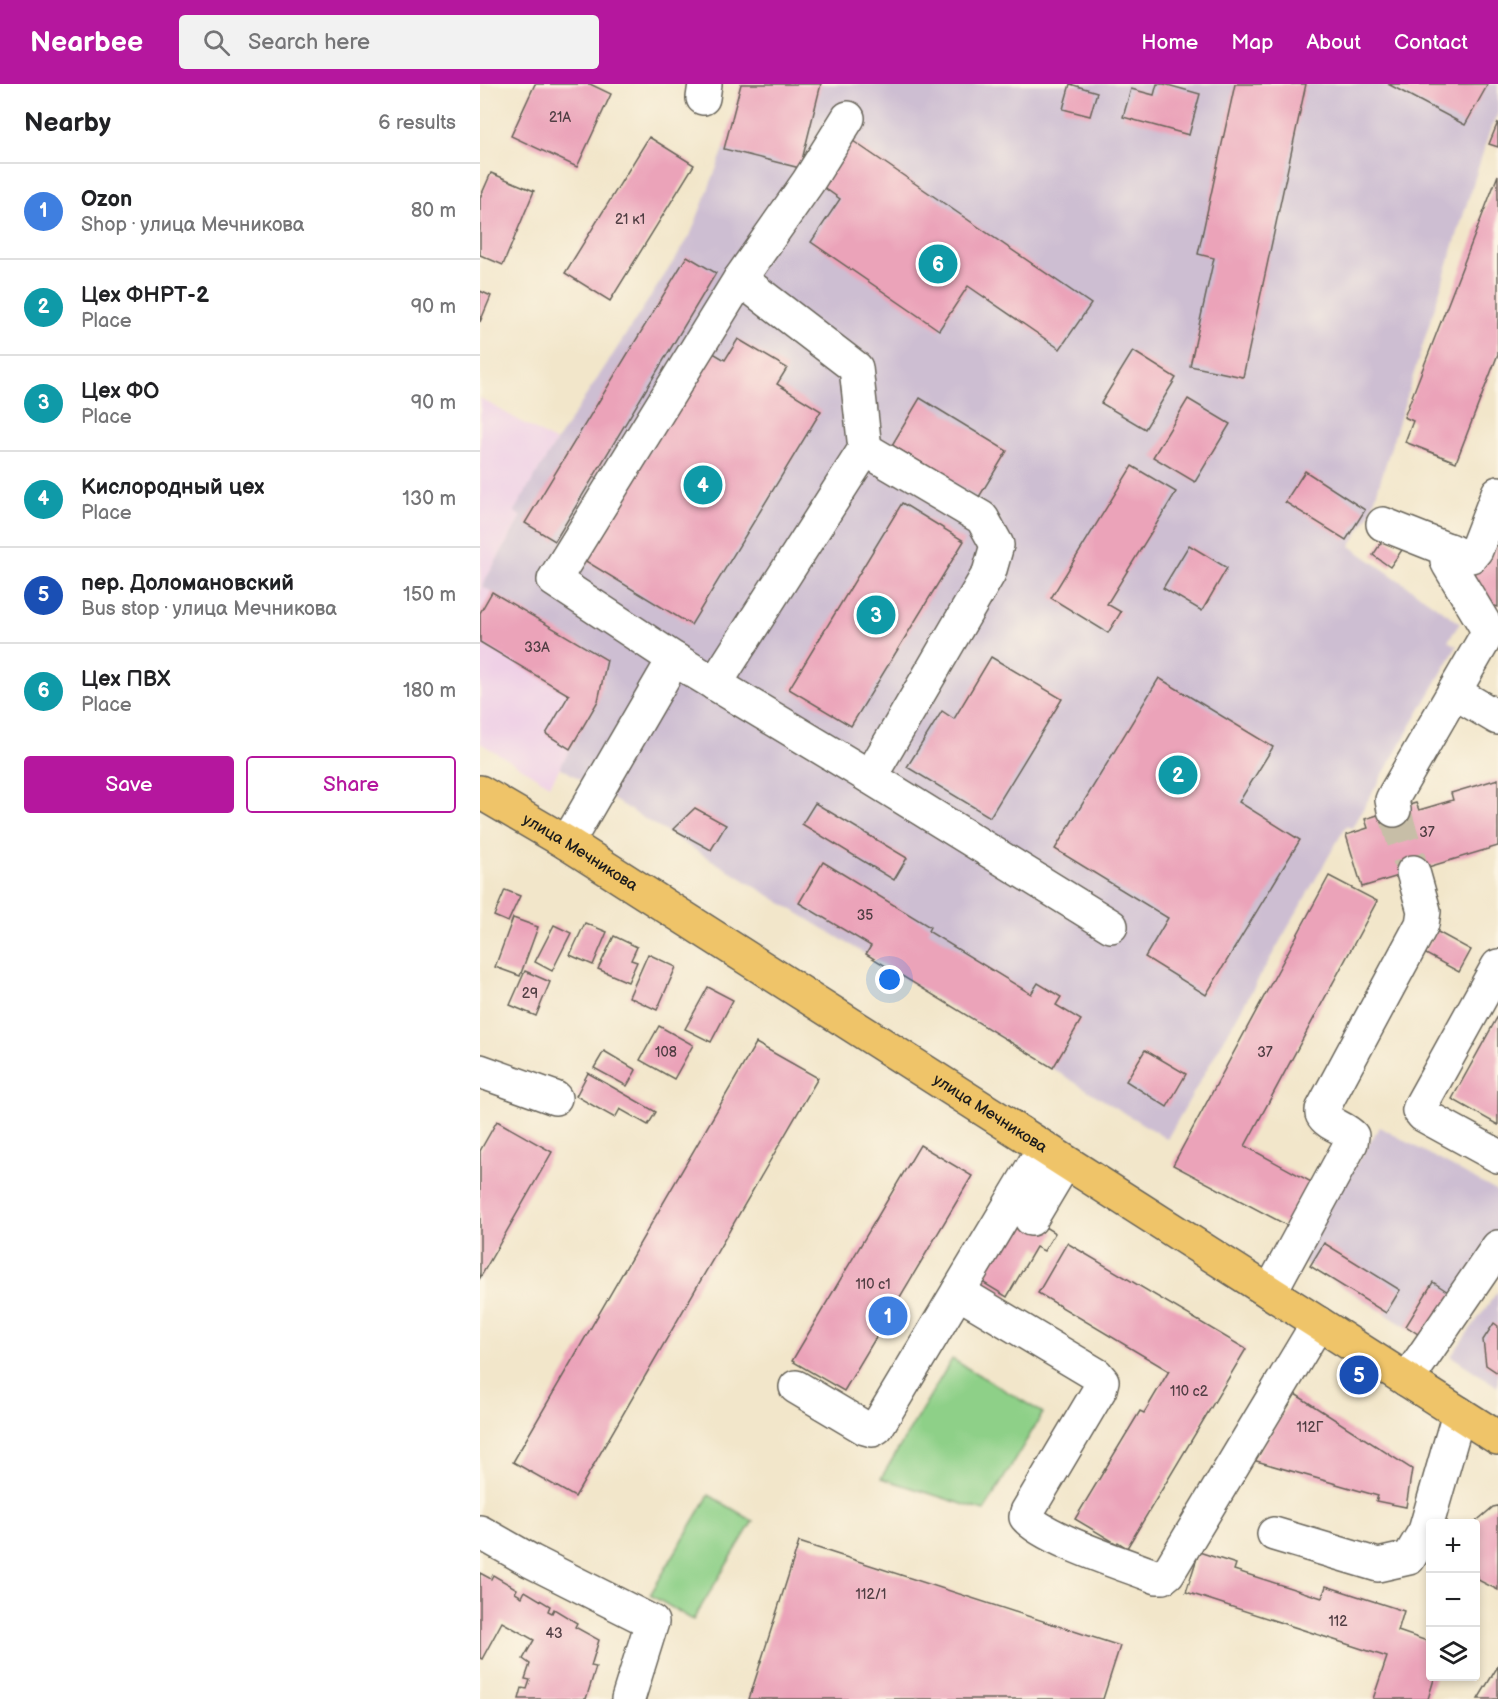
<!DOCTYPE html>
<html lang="en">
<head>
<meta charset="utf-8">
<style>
	body { margin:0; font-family:"Balsamiq Sans",sans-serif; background:#f2f2f2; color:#202124 }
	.controls { position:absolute; right:18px; bottom:18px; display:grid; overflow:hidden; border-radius:6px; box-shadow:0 3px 9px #0003 }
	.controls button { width:54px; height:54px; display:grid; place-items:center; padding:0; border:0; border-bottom:2px solid #e0e0e0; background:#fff; color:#202124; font:30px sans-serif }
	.you { position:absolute; left:410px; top:896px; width:21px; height:21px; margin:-15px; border:4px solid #fff; border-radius:50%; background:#1a73e8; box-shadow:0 0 0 9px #1a73e833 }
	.badge { display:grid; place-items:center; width:39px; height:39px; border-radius:50%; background:#b5179e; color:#fff; font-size:20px; font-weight:700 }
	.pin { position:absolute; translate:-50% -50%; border:3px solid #fff; box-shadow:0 2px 6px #0006 }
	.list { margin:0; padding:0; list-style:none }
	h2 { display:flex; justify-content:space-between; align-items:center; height:78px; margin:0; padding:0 24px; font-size:26px }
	h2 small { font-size:20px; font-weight:400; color:#757577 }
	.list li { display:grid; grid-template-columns:39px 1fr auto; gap:18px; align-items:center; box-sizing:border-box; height:96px; padding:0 24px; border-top:2px solid #e0e0e0 }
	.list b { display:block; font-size:22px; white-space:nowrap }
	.list p { margin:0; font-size:20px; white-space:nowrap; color:#757577 }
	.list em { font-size:20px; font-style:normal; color:#757577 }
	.actions { display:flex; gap:12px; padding:18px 24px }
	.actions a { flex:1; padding:14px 0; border:2px solid #b5179e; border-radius:6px; text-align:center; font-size:21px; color:#b5179e }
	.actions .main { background:#b5179e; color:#fff }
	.icon { flex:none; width:33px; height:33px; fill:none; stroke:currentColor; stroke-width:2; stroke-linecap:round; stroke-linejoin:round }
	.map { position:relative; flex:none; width:1018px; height:1615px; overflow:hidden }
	header { display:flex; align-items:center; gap:36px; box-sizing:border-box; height:84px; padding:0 30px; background:#b5179e; color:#fff }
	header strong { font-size:28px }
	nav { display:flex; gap:33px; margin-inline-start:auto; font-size:21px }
	.search { width:420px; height:54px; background:#f2f2f2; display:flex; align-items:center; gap:15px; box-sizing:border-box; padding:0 21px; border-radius:6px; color:#757577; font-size:22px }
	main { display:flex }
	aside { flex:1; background:#fff }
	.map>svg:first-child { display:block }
	.built { fill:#efd0e6 }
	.industrial { fill:#cdbed2 }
	.green { fill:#8ed088; stroke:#557652; stroke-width:1.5 }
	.building { fill:#eba3b9 }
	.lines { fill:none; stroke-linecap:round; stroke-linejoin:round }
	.minor-tunnel { stroke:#c7bea7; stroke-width:33; stroke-dasharray:33 16; stroke-linecap:butt }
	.minor-casing { stroke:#676359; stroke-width:36 }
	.major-casing { stroke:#676359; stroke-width:36 }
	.minor { stroke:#fff; stroke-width:33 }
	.major { stroke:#efc469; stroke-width:33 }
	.labels { text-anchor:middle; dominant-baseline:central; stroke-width:5; stroke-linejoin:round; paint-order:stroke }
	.number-label { font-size:14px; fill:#503e43 }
	.street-label { font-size:16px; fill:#1c1c1c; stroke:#fcf5e5 }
</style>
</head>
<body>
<header>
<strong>Nearbee</strong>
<div class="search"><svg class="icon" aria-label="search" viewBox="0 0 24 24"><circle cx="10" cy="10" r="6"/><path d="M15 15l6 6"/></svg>Search here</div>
<nav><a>Home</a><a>Map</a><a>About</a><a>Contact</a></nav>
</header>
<main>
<aside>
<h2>Nearby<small>6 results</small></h2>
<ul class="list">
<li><span class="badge" style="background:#3f7fe0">1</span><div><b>Ozon</b><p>Shop · улица Мечникова</p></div><em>80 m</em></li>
<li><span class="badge" style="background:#0f9aa8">2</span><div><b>Цех ФНРТ-2</b><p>Place</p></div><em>90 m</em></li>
<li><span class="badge" style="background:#0f9aa8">3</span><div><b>Цех ФО</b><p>Place</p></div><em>90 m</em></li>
<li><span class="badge" style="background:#0f9aa8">4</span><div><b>Кислородный цех</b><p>Place</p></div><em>130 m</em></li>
<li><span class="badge" style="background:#1a4fb4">5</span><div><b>пер. Доломановский</b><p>Bus stop · улица Мечникова</p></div><em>150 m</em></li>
<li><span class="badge" style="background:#0f9aa8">6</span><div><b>Цех ПВХ</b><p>Place</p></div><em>180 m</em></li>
</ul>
<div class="actions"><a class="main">Save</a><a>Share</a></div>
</aside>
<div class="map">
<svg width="1018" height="1615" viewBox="0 0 1018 1615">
	<rect width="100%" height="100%" fill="#fcf5e5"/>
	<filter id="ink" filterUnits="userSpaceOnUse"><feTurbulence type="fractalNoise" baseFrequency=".0167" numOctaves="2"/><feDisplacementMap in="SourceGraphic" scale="12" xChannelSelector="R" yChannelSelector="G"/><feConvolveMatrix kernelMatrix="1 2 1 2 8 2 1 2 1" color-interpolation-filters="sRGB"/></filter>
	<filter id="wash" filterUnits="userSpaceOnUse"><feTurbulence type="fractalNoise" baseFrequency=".008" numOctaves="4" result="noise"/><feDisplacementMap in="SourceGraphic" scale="24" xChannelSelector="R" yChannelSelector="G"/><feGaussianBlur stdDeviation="1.35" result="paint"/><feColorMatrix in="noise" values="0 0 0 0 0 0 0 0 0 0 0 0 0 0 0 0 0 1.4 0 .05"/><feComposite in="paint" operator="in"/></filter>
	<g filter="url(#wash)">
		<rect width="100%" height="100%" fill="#f2e6ca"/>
		<polygon class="built" points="0,314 76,358 35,427 41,433 2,502 127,576 118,617 70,701 0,659"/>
		<g class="industrial">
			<polygon points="261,0 1018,0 1018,29 1009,49 890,430 870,462 980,539 968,557 977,562 872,744 866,742 687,1055 80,683 118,617 127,576 2,502 41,433 34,427 76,358 210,152 244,65"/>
			<polygon points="900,1043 1018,1108 1018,1148 950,1258 820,1176 830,1151"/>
			<polygon points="1018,1207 1018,1303 971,1272"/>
		</g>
		<g class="green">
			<polygon points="472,1275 563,1329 504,1427 401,1394"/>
			<polygon points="229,1411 273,1437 213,1536 170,1511"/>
		</g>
		<g id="blocks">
			<g class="building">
				<polygon points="55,0 110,0 131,10 97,83 31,52"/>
				<polygon points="261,0 341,0 320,84 244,65"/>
				<polygon points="590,0 617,8 610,32 583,25"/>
				<polygon points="677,0 684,0 720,10 709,51 643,33 651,5 674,11"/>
				<polygon points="755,0 826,0 763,293 710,282 734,174 718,170"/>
				<polygon points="908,0 1008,0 985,41"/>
				<polygon points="1018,38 1018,63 1009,60"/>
				<polygon points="169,53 214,81 130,217 85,189"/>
				<polygon points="373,57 611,220 580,265 488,202 459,246 331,158 360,115 342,102"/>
				<polygon points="11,89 54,107 23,181 0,171 0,114"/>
				<polygon points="1018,91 1018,270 976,378 925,358 933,337 924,333"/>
				<polygon points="207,172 236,189 75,457 45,439"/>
				<polygon points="0,207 11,212 0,238"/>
				<polygon points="258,255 307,284 297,300 341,327 211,541 104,476 230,267 245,276"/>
				<polygon points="653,267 696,294 665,345 621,319"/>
				<polygon points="440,314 527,367 499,413 412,361"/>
				<polygon points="708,315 750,340 715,398 673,373"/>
				<polygon points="652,382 696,408 627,520 641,528 628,549 571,514"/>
				<polygon points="825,387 885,426 866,456 805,418"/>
				<polygon points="422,419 484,457 371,642 309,605"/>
				<polygon points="905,453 922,466 910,483 893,471"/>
				<polygon points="709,461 747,484 722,527 683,504"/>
				<polygon points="1018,461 1018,523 1006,519 991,491 993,480 1008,464"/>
				<polygon points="12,508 127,576 118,617 90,665 66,650 89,611 0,558 0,529"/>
				<polygon points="511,573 582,615 510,733 427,683 462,627 474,635"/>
				<polygon points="679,594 793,663 759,718 820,756 726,911 665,873 688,834 575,765"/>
				<polygon points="1018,695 1018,762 882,803 866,751 888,744 885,735 936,719 939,726 973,716 971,709"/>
				<polygon points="335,719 427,774 414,796 322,740"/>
				<polygon points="215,724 246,741 231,766 193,745"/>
				<polygon points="343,778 450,843 448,847 551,910 558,899 581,913 576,921 601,936 573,984 386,870 391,862 319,819"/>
				<polygon points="849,792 897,817 765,1062 835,1100 812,1144 693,1081"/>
				<polygon points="25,806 40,812 28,838 14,832"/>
				<polygon points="33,834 58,843 40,892 15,883"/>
				<polygon points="105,839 127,848 113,881 90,871"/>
				<polygon points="74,841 91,849 72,887 55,878"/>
				<polygon points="956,847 991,866 979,888 944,869"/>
				<polygon points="134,852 157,863 151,876 157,878 148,898 118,885"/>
				<polygon points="168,870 196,883 177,926 149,913"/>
				<polygon points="45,887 70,898 56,932 30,921"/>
				<polygon points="228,903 253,916 231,958 205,945"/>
				<polygon points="1018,932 1018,1041 972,1015"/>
				<polygon points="179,942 213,961 194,995 160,976"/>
				<polygon points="276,959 338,994 95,1413 33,1378"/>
				<polygon points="665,966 706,990 687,1023 646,997"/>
				<polygon points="124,967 156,986 147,1002 114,984"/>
				<polygon points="108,989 176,1028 168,1041 140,1025 135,1034 96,1012"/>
				<polygon points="17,1037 72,1068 0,1194 0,1067"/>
				<polygon points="440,1061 492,1092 364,1307 312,1277"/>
				<polygon points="535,1125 575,1149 564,1167 556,1163 527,1213 494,1193"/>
				<polygon points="587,1159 766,1265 647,1464 638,1458 637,1460 595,1435 660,1327 664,1329 689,1287 558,1209"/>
				<polygon points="844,1159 920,1206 906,1229 830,1182"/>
				<polygon points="953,1198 977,1214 950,1258 926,1242"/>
				<polygon points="1014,1239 1018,1242 1018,1289 1006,1281 1003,1256"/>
				<polygon points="815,1310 932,1385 926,1423 896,1417 898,1412 773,1376"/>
				<polygon points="1018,1422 1018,1506 1000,1497 996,1491 996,1440 993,1440 1013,1423"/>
				<polygon points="319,1458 640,1562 623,1615 269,1615"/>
				<polygon points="719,1468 756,1480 754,1486 842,1514 846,1502 924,1527 918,1547 950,1558 950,1592 955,1592 948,1615 893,1615 907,1573 706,1508"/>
				<polygon points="0,1489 11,1495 13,1491 37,1505 35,1509 42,1513 45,1507 70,1522 68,1527 72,1529 74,1525 97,1539 95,1543 119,1556 111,1582 116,1583 106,1615 39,1615 42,1604 47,1605 50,1596 45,1595 50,1580 43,1575 54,1556 22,1538 2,1575 0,1574"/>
				<polygon points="1018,1582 1018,1615 998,1615"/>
			</g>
		</g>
	</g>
	<g filter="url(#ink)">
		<use href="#blocks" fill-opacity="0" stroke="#676359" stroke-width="1.5"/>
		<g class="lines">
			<polyline class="minor-tunnel" points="914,726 933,788"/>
			<g class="minor-casing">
				<g id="minor">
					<polyline points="223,14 225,0"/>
					<polyline points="368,34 328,98 260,195 74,496 194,575 390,693 631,842"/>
					<polyline points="385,365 502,434 517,461 509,489 390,693"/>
					<polyline points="903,440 981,471 991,472 996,466 1018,409"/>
					<polyline points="235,600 385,365 376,284 260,195"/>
					<polyline points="974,608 1018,634"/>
					<polyline points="914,726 912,716 915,710 1004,556 1007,548 1005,541 969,481 967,477 970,466"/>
					<polyline points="87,759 194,575"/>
					<polyline points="1018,882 941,1021 939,1026 943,1031 1018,1072"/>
					<polyline points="0,987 75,1014"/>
					<polyline points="551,1135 585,1078"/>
					<path d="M 478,1208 L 617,1291 L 622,1297 L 620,1305 L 547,1428 L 546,1433 C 564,1455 647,1481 677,1493 L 683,1493 L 688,1489 L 838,1239"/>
					<path d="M 790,1208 L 871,1059 L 872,1052 C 864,1043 848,1041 842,1030 L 842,1026 L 942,840 L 944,827 L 933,788"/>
					<polyline points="927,1296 1018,1163"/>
					<polyline points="316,1303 385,1344 392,1346 397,1343 564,1064"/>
					<polyline points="0,1448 51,1477 172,1538 148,1615"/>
					<polyline points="794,1450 898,1481 929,1474 945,1447 979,1329"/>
				</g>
			</g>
			<g class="major-casing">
				<g id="major">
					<path id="s1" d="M 0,708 L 87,759 L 1018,1354"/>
				</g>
			</g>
			<use href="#minor" class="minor"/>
			<use href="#major" class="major"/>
		</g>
	</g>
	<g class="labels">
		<g class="number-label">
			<text x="80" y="33">21А</text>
			<text x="150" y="135">21 к1</text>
			<text x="57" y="563">33А</text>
			<text x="947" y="748">37</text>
			<text x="385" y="831">35</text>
			<text x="50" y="909">29</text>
			<text x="186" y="968">108</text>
			<text x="785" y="968">37</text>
			<text x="393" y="1200">110 с1</text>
			<text x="709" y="1307">110 с2</text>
			<text x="830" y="1343">112Г</text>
			<text x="391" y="1510">112/1</text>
			<text x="858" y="1537">112</text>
			<text x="74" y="1549">43</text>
		</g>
		<g class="street-label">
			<text stroke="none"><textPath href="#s1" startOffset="117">улица Мечникова</textPath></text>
			<text stroke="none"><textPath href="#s1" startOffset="603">улица Мечникова</textPath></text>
		</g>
	</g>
</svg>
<div class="controls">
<button>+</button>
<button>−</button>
<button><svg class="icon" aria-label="layers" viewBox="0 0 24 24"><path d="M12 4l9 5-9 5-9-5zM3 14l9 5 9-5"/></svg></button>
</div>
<div class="you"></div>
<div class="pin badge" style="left:408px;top:1232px;background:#3f7fe0">1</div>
<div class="pin badge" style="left:698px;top:691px;background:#0f9aa8">2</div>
<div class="pin badge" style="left:396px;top:531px;background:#0f9aa8">3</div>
<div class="pin badge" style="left:223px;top:401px;background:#0f9aa8">4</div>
<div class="pin badge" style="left:879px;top:1291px;background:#1a4fb4">5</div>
<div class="pin badge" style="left:458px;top:180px;background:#0f9aa8">6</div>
</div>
</main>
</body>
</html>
